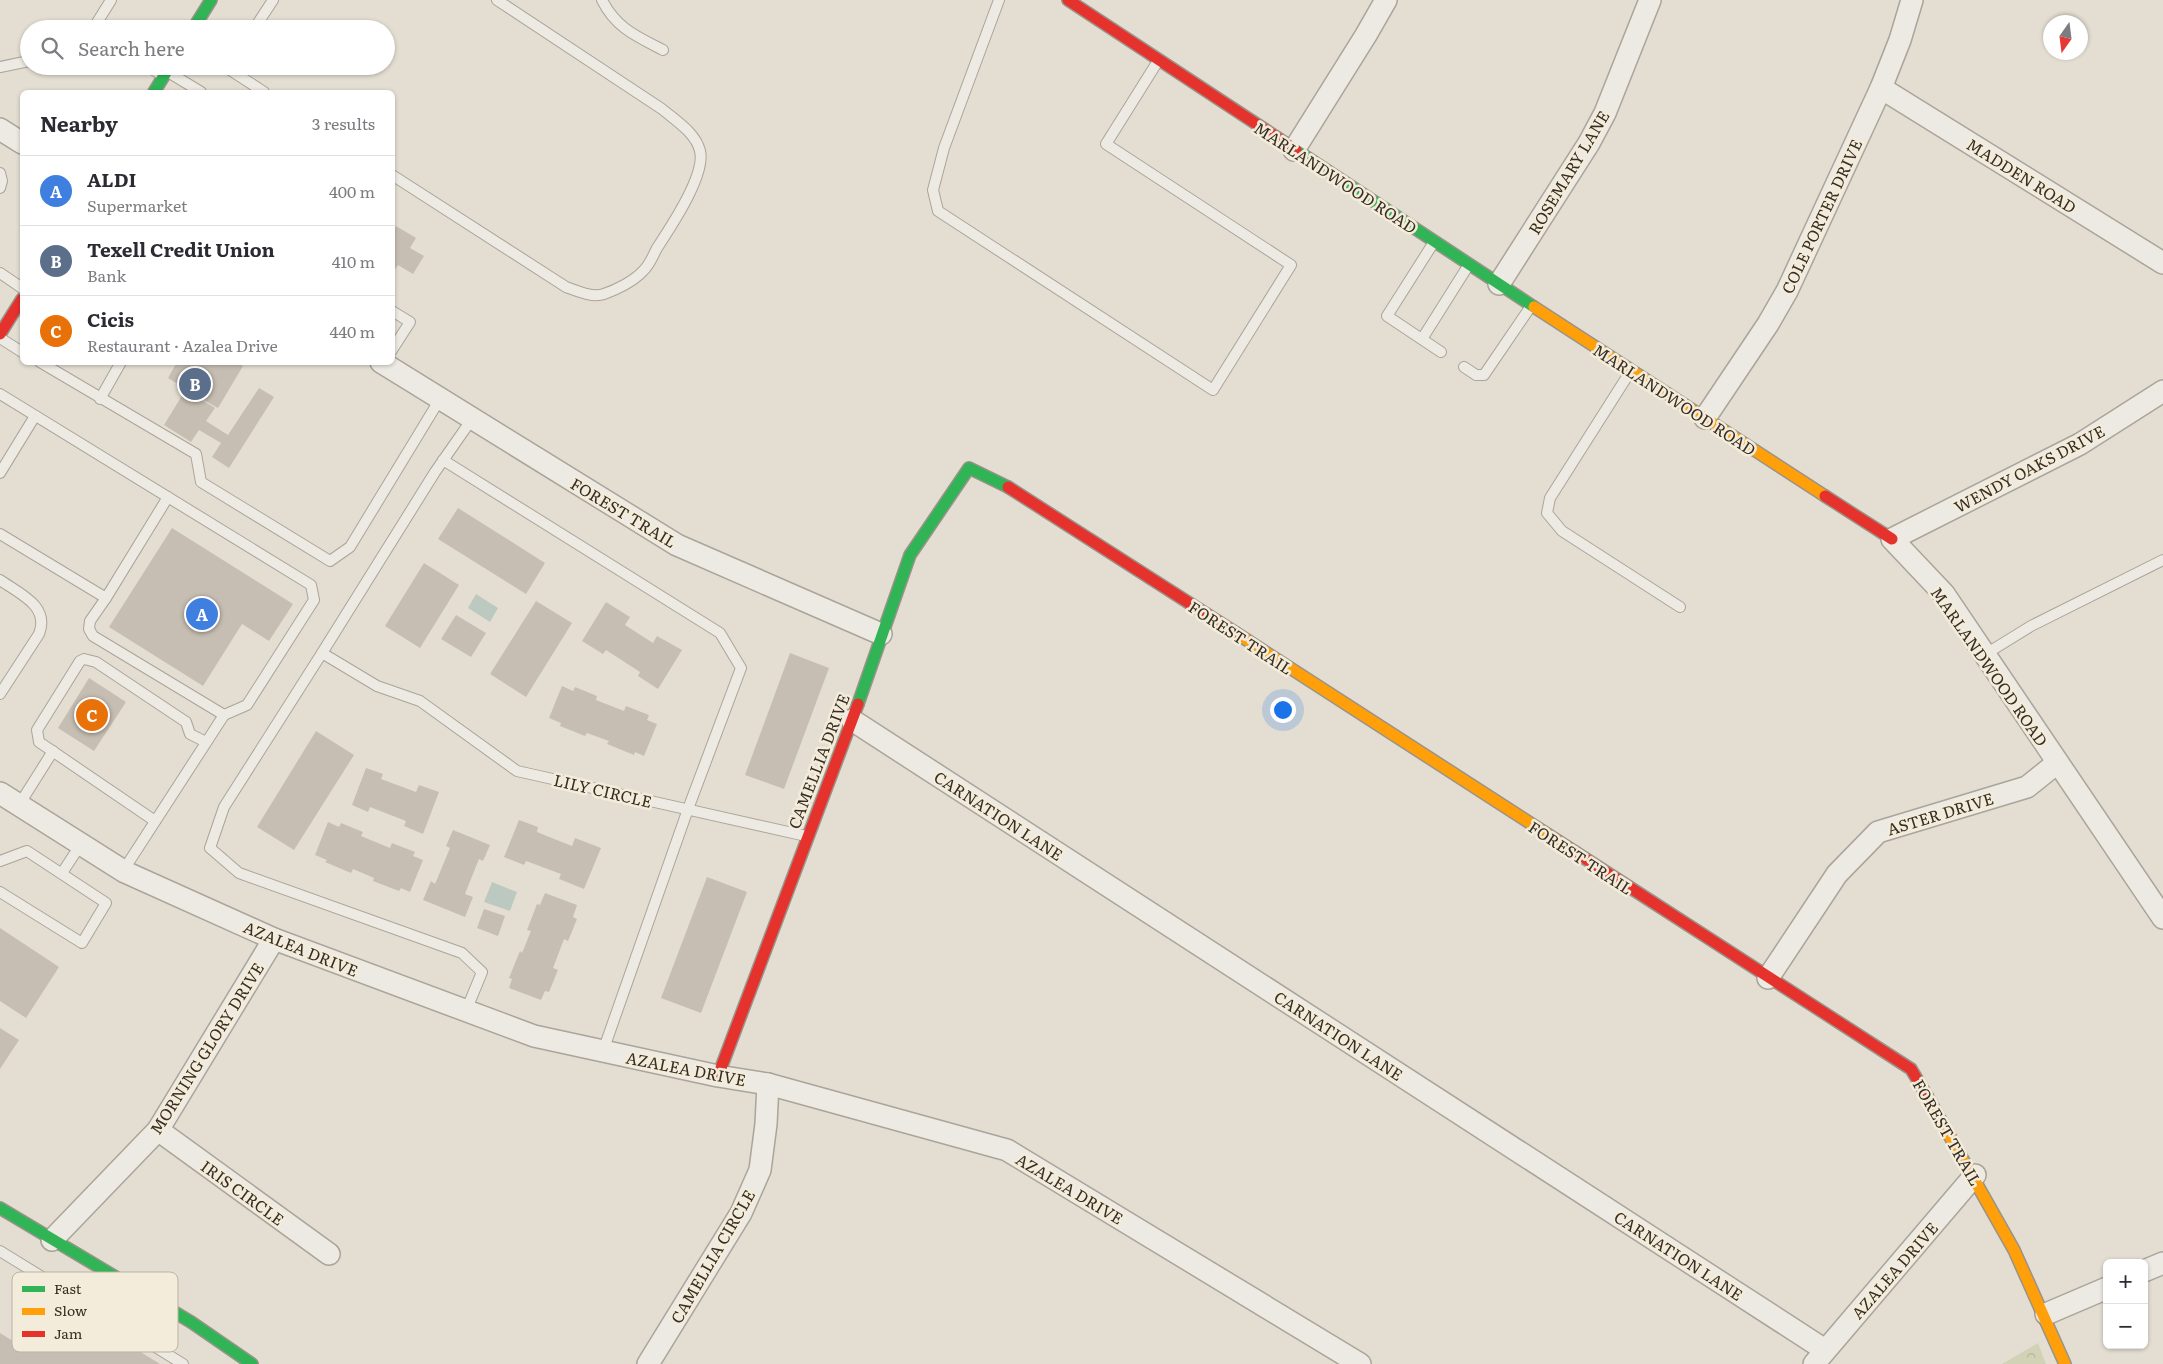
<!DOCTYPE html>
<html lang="en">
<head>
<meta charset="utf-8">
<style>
	body { margin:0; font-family:Literata,serif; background:#f2f2f3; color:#2b2b33 }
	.controls { position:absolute; right:15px; bottom:15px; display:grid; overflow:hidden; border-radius:8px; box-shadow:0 1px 4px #0004 }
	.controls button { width:45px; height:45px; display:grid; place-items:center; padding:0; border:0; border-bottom:1px solid #e1e1e2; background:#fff; color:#2b2b33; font:25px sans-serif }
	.compass { position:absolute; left:2043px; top:15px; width:45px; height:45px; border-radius:50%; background:#fff; box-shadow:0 1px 4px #0004; rotate:194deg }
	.you { position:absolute; left:1282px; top:709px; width:18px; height:18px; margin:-12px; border:4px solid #fff; border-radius:50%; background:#1a73e8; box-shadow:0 0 0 8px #1a73e833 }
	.badge { display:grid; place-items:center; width:32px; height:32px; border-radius:50%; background:#746b60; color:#fff; font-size:16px; font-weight:700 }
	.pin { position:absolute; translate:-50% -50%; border:2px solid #fff; box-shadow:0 1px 5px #0006 }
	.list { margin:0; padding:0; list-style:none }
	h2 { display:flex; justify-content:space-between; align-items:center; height:65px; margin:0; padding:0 20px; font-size:21px }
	h2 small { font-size:16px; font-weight:400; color:#7c7c81 }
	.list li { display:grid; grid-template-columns:32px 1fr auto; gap:15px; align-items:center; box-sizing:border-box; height:70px; padding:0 20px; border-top:1px solid #e1e1e2 }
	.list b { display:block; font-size:19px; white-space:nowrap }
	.list p { margin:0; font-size:16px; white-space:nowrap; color:#7c7c81 }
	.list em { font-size:16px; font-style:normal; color:#7c7c81 }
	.icon { flex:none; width:28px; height:28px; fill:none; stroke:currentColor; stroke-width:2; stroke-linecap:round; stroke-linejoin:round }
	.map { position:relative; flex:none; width:2163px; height:1364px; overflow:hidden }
	.search { position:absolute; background:#fff; box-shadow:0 1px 4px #0004; left:20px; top:20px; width:375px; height:55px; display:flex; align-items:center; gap:12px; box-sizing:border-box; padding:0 18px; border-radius:28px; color:#7c7c81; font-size:19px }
	.panel { position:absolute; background:#fff; box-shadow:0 1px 4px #0004; left:20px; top:90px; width:375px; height:275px; border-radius:8px }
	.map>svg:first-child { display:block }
	.park { fill:url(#park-crowns) }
	.water { fill:#bcc9c1 }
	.building { fill:#c7beb3 }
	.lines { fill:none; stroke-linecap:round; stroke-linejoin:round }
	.lane-casing { stroke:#aaa49a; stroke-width:12 }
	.street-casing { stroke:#aaa49a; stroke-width:24 }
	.fast-casing { stroke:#99938a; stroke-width:14 }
	.slow-casing { stroke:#99938a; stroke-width:14 }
	.jam-casing { stroke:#99938a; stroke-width:14 }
	.lane { stroke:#eceae3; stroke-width:10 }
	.street { stroke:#eceae3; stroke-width:21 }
	.fast { stroke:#30b455; stroke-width:11 }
	.slow { stroke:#ff9f0a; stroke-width:11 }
	.jam { stroke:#e5322d; stroke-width:11 }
	.labels { text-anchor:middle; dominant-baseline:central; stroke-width:5; stroke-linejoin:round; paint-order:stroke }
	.street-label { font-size:16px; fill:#382d23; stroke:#f3ecda }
	.key { fill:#f3ecda; stroke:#bbb3a3; stroke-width:1 }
	.key-label { font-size:14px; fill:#382d23 }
</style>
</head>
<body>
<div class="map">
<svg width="2163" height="1364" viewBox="0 0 2163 1364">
	<defs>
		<pattern id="park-crowns" width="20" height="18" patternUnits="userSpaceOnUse" patternTransform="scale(1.25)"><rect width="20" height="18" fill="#d2d2b6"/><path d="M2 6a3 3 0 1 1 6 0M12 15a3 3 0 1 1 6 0" fill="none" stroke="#b5b59c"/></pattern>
	</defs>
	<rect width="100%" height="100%" fill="#e4ded2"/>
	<polygon class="park" points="2038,1343 2046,1364 2002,1364"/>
	<g class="water">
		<polygon points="476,594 498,608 490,622 468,608"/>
		<polygon points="492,882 517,892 510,911 484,902"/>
	</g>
	<g class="building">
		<polygon points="396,226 416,238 410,248 424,256 413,274 398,265 392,274 392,232"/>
		<polygon points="177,362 238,362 243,366 218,408 189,392 215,408 206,421 228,435 259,388 274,397 229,468 212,457 221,443 199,430 191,442 164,425 186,389 168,378"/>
		<polygon points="458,508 545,563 526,594 438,539"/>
		<polygon points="172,528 293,604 269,641 242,624 203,686 109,627"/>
		<polygon points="424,563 459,585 420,648 385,626"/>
		<polygon points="536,601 572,623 526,697 490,674"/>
		<polygon points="606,602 630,617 625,625 653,643 657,636 682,650 658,689 638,676 640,672 606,650 603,654 582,641"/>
		<polygon points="456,615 486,633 471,657 441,639"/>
		<polygon points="790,653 829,668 784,789 745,775"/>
		<polygon points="89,678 126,702 94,751 58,728"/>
		<polygon points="562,686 573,691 575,687 597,696 596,700 624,711 626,706 649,715 647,720 657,724 644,756 635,752 634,755 607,744 609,741 587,733 585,736 560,726 561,723 549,718"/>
		<polygon points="316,731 354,755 294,850 257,827"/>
		<polygon points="366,768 383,774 381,779 416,792 419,785 439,792 423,834 404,826 406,821 370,807 368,812 352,805"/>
		<polygon points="519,820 538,827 537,832 572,846 575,838 601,848 584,889 559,879 561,874 526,861 524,865 504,857"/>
		<polygon points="328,822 339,827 341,823 363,832 361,836 390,848 392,843 415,852 413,856 423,860 410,892 401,888 399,891 373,881 374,878 353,869 351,873 325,862 327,860 315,855"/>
		<polygon points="453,830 490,845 483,861 479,859 465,894 473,897 465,917 423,900 431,881 435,884 450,848 446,846"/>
		<polygon points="707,877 747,892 701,1013 661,998"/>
		<polygon points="545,893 577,905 573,917 577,919 568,941 564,939 553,968 558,970 549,992 545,991 541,1000 509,988 512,979 509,978 520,951 522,953 531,931 527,930 537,904 540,905"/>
		<polygon points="484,909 505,916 498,936 477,928"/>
		<polygon points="0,928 59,967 26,1018 0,1001"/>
		<polygon points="0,1028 19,1040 0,1069"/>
		<polygon points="60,1302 160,1364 0,1364 0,1333 29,1351"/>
	</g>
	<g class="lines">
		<g class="lane-casing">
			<g id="lane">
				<path d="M 602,0 C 616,28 636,36 663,50"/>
				<polyline points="999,0 944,148 933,190 938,211 1213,390 1291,265 1106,144 1158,61"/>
				<polyline points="93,29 111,0"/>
				<polyline points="254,29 273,0"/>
				<polyline points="147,66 163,76"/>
				<polyline points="224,66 264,92"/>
				<polyline points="0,67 29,61"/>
				<polyline points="168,72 201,92"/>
				<polyline points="0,173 2,181 0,188"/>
				<path d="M 392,175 L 566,287 C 577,291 592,298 604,294 C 616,290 634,281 643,271 C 649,266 653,256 657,248 C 670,228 706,175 700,151 C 696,133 675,120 662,109 L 497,0"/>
				<polyline points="1434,242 1387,316 1441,352"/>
				<polyline points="0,273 22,288"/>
				<polyline points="392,311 410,322 392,350"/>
				<polyline points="0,338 22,352"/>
				<polyline points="1422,339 1468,266"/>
				<polyline points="40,362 196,454 201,482 330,561 350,547 440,399"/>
				<polyline points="1464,367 1476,375 1484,375 1531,306"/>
				<polyline points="1630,372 1550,498 1547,513 1562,531 1680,607"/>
				<polyline points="0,394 311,585 314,600 247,705 224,715 123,871"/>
				<polyline points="100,399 121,362"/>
				<polyline points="443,460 720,633 741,668 688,809 603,1051"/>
				<polyline points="0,473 35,416"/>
				<polyline points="0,534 106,598 168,497"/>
				<path d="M 0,580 C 20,594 50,606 39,634 L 0,694"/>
				<polyline points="106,598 90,621 89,629 93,636 224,715"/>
				<polyline points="322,653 435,472 472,419"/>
				<polyline points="1984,655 2031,626 2163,560"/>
				<polyline points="19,805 53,751"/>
				<polyline points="155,821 39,742 37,730 80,661 84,659 96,662 186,722 190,734 206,742"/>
				<polyline points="0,861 27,851 106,903 82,943 0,892"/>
				<polyline points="62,873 81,844"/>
				<polyline points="466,1011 482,972 462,953 239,873 210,848 224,807 322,653 377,686 420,701 517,771 806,836"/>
				<polyline points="0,1251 183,1364"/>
			</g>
		</g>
		<g class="street-casing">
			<g id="street">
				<polyline points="1881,88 2163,263"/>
				<polyline points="0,129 22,143"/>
				<polyline points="1294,150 1366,35 1386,0"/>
				<polyline points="1499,284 1589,143 1605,113 1650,0"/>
				<polyline points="381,362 677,545 881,634"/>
				<polyline points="2163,391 2080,444 1892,539 1944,594 2163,918"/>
				<polyline points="1705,418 1768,324 1787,291 1881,88 1900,40 1912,0"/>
				<polyline points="852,720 1825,1350"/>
				<polyline points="0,793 125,872 274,939 534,1036 718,1076 768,1084 1007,1150 1360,1364"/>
				<polyline points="1768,978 1837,874 1878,832 2027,787 2057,763"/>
				<polyline points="158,1130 329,1254"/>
				<polyline points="52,1240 158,1130 274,939"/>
				<polyline points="2144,1271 2163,1263"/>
				<polyline points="2046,1314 2107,1288"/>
				<polyline points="648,1364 741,1213 760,1170 766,1124 768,1084"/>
				<polyline points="1814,1364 1975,1175"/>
			</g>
		</g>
		<g class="fast-casing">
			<g id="fast">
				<polyline points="193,29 211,0"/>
				<polyline points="154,92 170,66"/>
				<polyline points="1296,150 1534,307"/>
				<polyline points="858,704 910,555 969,468 1008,487"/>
				<polyline points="0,1208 191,1322 252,1364"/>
			</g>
		</g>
		<g class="slow-casing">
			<g id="slow">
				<polyline points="1534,307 1825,496"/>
				<polyline points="1236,633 1575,852"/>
				<polyline points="1927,1096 2014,1250 2065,1364"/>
			</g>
		</g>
		<g class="jam-casing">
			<g id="jam">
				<polyline points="1068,0 1296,150"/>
				<polyline points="0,334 22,299"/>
				<polyline points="1008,487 1236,633"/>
				<polyline points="1825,496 1892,539"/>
				<polyline points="1575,852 1911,1069 1927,1096"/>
				<polyline points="718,1076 858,704"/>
			</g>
		</g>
		<use href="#lane" class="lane"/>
		<use href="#street" class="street"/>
		<use href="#fast" class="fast"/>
		<use href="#slow" class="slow"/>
		<use href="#jam" class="jam"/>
	</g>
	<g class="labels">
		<g class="street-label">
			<text transform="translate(1568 172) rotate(-59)">ROSEMARY LANE</text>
			<text transform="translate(2022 175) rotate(32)">MADDEN ROAD</text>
			<text transform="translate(1336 177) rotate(33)">MARLANDWOOD ROAD</text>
			<text transform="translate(1821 216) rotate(-65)">COLE PORTER DRIVE</text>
			<text transform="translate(1675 399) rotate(33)">MARLANDWOOD ROAD</text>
			<text transform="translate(2029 468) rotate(-28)">WENDY OAKS DRIVE</text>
			<text transform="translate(624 512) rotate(31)">FOREST TRAIL</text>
			<text transform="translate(1241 637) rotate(33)">FOREST TRAIL</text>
			<text transform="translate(1990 666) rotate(55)">MARLANDWOOD ROAD</text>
			<text transform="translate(818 761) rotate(-69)">CAMELLIA DRIVE</text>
			<text transform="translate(603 790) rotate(13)">LILY CIRCLE</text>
			<text transform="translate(1940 813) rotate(-17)">ASTER DRIVE</text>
			<text transform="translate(999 815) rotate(33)">CARNATION LANE</text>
			<text transform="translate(1581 857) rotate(33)">FOREST TRAIL</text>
			<text transform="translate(301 948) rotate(22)">AZALEA DRIVE</text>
			<text transform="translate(1339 1035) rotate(33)">CARNATION LANE</text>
			<text transform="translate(206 1048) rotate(-58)">MORNING GLORY DRIVE</text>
			<text transform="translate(686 1068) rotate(11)">AZALEA DRIVE</text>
			<text transform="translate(1948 1132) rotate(60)">FOREST TRAIL</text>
			<text transform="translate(1070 1188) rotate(31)">AZALEA DRIVE</text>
			<text transform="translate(243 1192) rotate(36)">IRIS CIRCLE</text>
			<text transform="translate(1679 1255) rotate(33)">CARNATION LANE</text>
			<text transform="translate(712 1256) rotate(-60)">CAMELLIA CIRCLE</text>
			<text transform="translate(1894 1270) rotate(-49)">AZALEA DRIVE</text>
		</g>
	</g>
	<rect x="12" y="1272" width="166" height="80" rx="8" class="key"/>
	<rect x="22" y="1286" width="23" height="6" fill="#30b455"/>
	<rect x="22" y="1308" width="23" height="7" fill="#ff9f0a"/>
	<rect x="22" y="1331" width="23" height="6" fill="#e5322d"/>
	<g class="key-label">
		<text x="54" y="1294">Fast</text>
		<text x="54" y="1316">Slow</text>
		<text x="54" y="1339">Jam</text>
	</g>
</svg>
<div class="controls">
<button>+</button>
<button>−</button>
</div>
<svg class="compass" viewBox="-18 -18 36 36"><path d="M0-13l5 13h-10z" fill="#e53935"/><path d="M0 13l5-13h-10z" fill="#7c7c81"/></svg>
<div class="you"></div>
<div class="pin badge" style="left:202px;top:614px;background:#3f7fe0">A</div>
<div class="pin badge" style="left:195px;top:384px;background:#5c6f8a">B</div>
<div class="pin badge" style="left:92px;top:715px;background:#e8710a">C</div>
<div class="search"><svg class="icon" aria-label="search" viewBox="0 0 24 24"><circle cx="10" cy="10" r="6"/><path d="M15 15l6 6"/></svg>Search here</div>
<section class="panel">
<h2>Nearby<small>3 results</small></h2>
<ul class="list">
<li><span class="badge" style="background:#3f7fe0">A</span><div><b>ALDI</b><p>Supermarket</p></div><em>400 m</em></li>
<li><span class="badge" style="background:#5c6f8a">B</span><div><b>Texell Credit Union</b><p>Bank</p></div><em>410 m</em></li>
<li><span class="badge" style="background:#e8710a">C</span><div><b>Cicis</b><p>Restaurant · Azalea Drive</p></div><em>440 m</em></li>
</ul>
</section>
</div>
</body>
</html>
